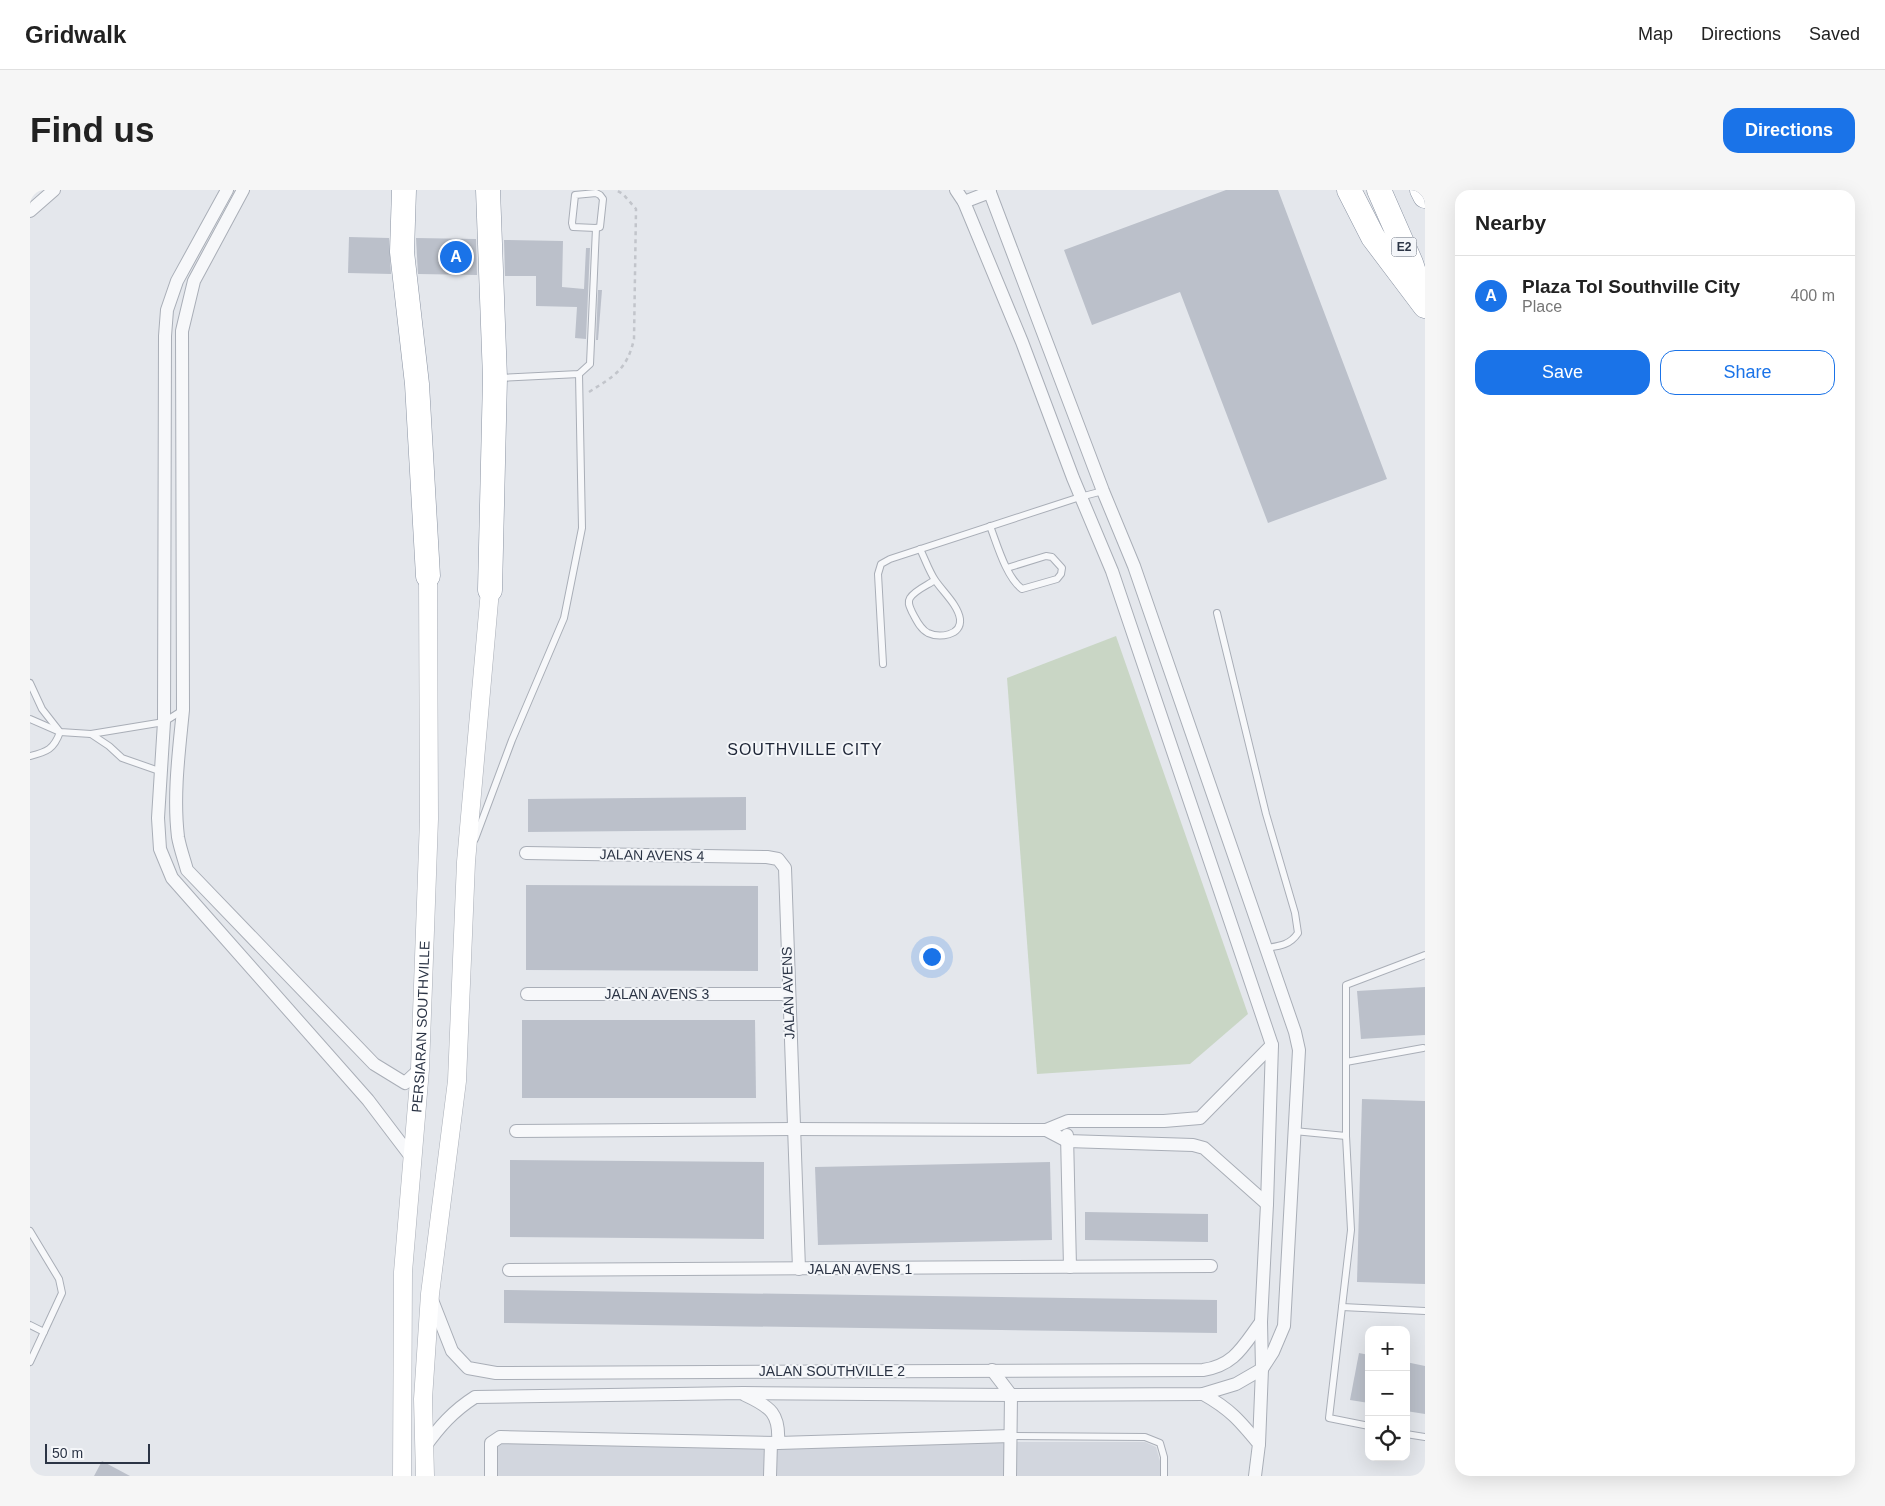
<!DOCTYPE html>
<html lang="en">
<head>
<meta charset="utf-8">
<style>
	body { margin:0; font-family:Arial,sans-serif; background:#f6f6f6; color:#222 }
	.controls { position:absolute; right:15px; bottom:15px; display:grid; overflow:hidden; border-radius:10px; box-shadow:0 5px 20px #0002 }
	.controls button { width:45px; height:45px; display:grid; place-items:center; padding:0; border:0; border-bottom:1px solid #e0e0e0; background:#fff; color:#222; font:25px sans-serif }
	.scale { position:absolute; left:15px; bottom:12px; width:105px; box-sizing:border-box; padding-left:5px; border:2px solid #2b3445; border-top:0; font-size:14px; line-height:18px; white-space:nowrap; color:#2b3445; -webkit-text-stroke:4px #f4f6f9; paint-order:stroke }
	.you { position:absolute; left:901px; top:766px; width:18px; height:18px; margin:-12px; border:4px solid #fff; border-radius:50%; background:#1a73e8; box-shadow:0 0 0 8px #1a73e833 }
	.badge { display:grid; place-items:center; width:32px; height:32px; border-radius:50%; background:#1a73e8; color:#fff; font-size:16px; font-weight:700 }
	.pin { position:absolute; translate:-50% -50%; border:2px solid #fff; box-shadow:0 1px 5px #0006 }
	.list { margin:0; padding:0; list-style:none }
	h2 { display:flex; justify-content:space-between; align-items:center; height:65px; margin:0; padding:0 20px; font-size:21px }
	h2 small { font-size:16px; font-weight:400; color:#767676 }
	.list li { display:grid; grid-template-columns:32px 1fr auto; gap:15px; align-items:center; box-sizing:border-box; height:80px; padding:0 20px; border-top:1px solid #e0e0e0 }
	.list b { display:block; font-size:19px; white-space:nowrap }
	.list p { margin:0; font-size:16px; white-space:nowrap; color:#767676 }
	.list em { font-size:16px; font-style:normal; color:#767676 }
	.actions { display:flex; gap:10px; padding:15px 20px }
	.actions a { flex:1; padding:11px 0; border:1px solid #1a73e8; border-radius:15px; text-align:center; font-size:18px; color:#1a73e8 }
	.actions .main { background:#1a73e8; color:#fff }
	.icon { flex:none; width:28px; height:28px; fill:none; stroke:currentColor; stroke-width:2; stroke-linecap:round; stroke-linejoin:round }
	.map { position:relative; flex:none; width:1395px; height:1286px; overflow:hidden; border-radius:15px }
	header { display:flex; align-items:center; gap:30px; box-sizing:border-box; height:70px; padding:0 25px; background:#fff; border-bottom:1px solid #e0e0e0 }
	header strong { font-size:24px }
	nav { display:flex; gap:28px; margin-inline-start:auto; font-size:18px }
	.intro { display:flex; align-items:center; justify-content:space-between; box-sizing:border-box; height:120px; padding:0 30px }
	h1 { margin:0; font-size:35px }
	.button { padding:12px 22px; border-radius:15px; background:#1a73e8; color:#fff; font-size:18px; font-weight:700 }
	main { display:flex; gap:30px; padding:0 30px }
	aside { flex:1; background:#fff; border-radius:15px; box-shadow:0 5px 20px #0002 }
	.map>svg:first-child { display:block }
	.built { fill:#d2d6de }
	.green { fill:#c9d6c5 }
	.building { fill:#bbc0ca }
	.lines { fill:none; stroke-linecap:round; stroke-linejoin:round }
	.service-casing { stroke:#a9aeb7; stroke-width:8 }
	.minor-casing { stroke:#a9aeb7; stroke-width:14 }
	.secondary-casing { stroke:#a9aeb7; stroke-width:19 }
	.motorway-casing { stroke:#8b94a3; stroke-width:25 }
	.path { stroke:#c2c5cb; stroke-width:2.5; stroke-dasharray:4 4; stroke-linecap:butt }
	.service { stroke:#f7f8fa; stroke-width:6 }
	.minor { stroke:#f7f8fa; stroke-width:12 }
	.secondary { stroke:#fff; stroke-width:18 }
	.motorway { stroke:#fff; stroke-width:24 }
	.labels { text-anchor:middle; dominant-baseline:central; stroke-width:4; stroke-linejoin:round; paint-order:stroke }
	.shield { fill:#f4f6f9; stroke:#676e7b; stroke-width:1 }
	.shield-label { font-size:12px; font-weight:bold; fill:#2b3445 }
	.street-label { font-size:14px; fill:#2b3445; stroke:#f4f6f9 }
	.quarter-label { font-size:16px; letter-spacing:1px; fill:#1d2536; stroke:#f4f6f9 }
</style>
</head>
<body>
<header>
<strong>Gridwalk</strong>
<nav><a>Map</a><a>Directions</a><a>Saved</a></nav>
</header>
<div class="intro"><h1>Find us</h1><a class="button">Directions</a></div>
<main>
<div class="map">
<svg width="1395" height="1286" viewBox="0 0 1395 1286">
	<rect width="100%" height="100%" fill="#e4e7ec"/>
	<polygon class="built" points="473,1252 749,1259 990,1252 1115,1252 1126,1257 1130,1271 1130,1286 468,1286 467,1256"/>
	<polygon class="green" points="1086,446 1218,824 1160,874 1007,884 977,488"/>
	<g class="building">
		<polygon points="1196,0 1248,0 1357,289 1238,333 1150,102 1062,135 1034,60"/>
		<polygon points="319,47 359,48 361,84 318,83"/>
		<polygon points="386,48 446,49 447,85 388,84"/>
		<polygon points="474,50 533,51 532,97 554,99 556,58 560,58 556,149 545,148 547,117 506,116 506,86 475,86"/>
		<polygon points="568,100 572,100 568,150 566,150"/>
		<polygon points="716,607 716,640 498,642 498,609"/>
		<polygon points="496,695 728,696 728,781 496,780"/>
		<polygon points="1395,797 1395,845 1331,849 1327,801"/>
		<polygon points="492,830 725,830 726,908 492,908"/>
		<polygon points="1332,909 1395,911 1395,1094 1327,1092"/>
		<polygon points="480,970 734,972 734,1049 480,1047"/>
		<polygon points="1020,972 1022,1050 788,1055 785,977"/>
		<polygon points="1055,1022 1178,1024 1178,1052 1055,1050"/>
		<polygon points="474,1100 1187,1110 1187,1143 474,1133"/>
		<polygon points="1329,1163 1339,1165 1339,1213 1320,1210"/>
		<polygon points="1376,1172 1395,1176 1395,1224 1376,1221"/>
		<polygon points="72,1271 100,1286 64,1286"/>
	</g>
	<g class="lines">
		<g class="service-casing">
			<g id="service">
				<polygon points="566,3 570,5 573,9 570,37 566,38 543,37 542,33 545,5"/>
				<polyline points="468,188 549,184 560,174 566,38"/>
				<path d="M 960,336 C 967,354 976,387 992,399 L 1027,389 L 1031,384 L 1032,378 L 1022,367 L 1016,366 L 977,378"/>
				<path d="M 890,359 C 895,369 899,381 905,390 C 913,402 928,415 930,429 C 932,446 909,448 898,443 C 890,439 886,429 882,422 C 880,417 877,413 880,408 C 885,400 898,395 905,390"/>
				<path d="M 1187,423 L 1236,624 L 1265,723 L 1268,743 C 1260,755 1250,756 1236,758"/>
				<polyline points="853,474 848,384 851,374 860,369 1050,307 1073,301"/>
				<path d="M 0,493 L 12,519 L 30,542 C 24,559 17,562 0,566"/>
				<polyline points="0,529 30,542 61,544 79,556 92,568 132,582"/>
				<polyline points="61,544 134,532 153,520"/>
				<polyline points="445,649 482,550 534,428 552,338 549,184"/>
				<polyline points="1316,872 1393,858"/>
				<polyline points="1264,941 1316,946"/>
				<polyline points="0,1041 29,1089 32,1103 0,1172"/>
				<polyline points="1312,1117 1395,1121"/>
				<polyline points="0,1135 14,1142"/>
				<polyline points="1339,1236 1299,1228 1321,1040 1316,946 1316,795 1395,765"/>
				<polyline points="1376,1244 1395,1247"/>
				<polyline points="981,1246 1115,1247 1130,1253 1134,1267 1134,1286"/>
			</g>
		</g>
		<g class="minor-casing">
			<g id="minor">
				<polyline points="197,0 147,91 137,120 135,146 134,532 128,628 130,659 142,688 338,910 382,968"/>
				<path d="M 213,0 L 164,91 L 152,141 L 153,520 C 149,561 143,605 148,647 C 150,658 154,669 157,680 L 344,874 L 375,893 L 390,879"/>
				<polyline points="926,0 934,12 992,152 1043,288 1082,381 1242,855 1237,1014 1231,1132 1232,1179 1229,1254"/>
				<polyline points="934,12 960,2"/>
				<polyline points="0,21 24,0"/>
				<polyline points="496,663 737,667 748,669 755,678 769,1079"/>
				<polyline points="497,804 758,804"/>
				<polyline points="486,941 763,939 1016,940"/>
				<polyline points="1037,945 1040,1077"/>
				<polyline points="1237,1014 1174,958 1163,955 1037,951 1016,940 1038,931 1134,931 1170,928 1242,855"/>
				<polyline points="479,1080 1181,1076"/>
				<path d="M 402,1110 L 422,1161 L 438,1178 L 466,1183 L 1173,1180 C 1205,1175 1213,1156 1231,1132"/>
				<polyline points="962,1180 981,1205 980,1286"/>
				<path d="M 1173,1204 C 1200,1219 1210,1231 1229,1254 L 1225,1286"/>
				<path d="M 715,1205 C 741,1217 750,1224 748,1253"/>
				<path d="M 394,1258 C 409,1237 423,1221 445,1207 L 713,1203 L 981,1205 L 1173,1204 L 1206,1194 L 1232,1179 L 1243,1162 L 1254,1136 L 1269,860 L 1265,842 L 1104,376 L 1073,301 L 959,0"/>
				<polyline points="461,1286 461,1253 470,1247 748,1253 981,1246"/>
				<polyline points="740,1286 741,1253"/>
			</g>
		</g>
		<g class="secondary-casing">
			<g id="secondary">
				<path id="s1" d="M 372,1286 L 373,1082 L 390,879 L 399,629 L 398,386"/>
				<polyline points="395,1286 393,1209 400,1104 427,891 436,672 460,400"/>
			</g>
		</g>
		<g class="motorway-casing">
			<g id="motorway">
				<polyline points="374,0 372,62 387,194 398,386"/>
				<polyline points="458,0 465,188 460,400"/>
				<polyline points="1319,0 1343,47 1395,116"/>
				<polyline points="1349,0 1381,73 1388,94"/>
				<polyline points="1392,0 1395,6"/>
			</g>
		</g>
		<path class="path" d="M 559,202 C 584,186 597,180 604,149 L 606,19 L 593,4 L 586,0"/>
		<use href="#service" class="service"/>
		<use href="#minor" class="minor"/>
		<use href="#secondary" class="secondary"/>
		<use href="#motorway" class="motorway"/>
	</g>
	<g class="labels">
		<rect class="shield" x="1361.5" y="47.5" width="25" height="19" rx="4"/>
		<g class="shield-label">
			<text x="1374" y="57">E2</text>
		</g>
		<g class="street-label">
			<text transform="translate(622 665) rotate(1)">JALAN AVENS 4</text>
			<text transform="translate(758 803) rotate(-92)">JALAN AVENS</text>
			<text x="627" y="804">JALAN AVENS 3</text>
			<text stroke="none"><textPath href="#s1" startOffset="450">PERSIARAN SOUTHVILLE</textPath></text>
			<text x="830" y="1079">JALAN AVENS 1</text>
			<text x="802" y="1181">JALAN SOUTHVILLE 2</text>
		</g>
		<g class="quarter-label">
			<text x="775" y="559">SOUTHVILLE CITY</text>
		</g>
	</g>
</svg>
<div class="controls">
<button>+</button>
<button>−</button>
<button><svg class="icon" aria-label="locate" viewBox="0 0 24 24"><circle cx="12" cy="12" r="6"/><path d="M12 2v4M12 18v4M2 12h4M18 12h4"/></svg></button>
</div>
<div class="scale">50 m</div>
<div class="you"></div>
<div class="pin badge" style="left:426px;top:67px">A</div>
</div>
<aside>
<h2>Nearby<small></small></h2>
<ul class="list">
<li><span class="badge">A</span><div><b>Plaza Tol Southville City</b><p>Place</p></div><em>400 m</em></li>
</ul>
<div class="actions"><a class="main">Save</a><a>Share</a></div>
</aside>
</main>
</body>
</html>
